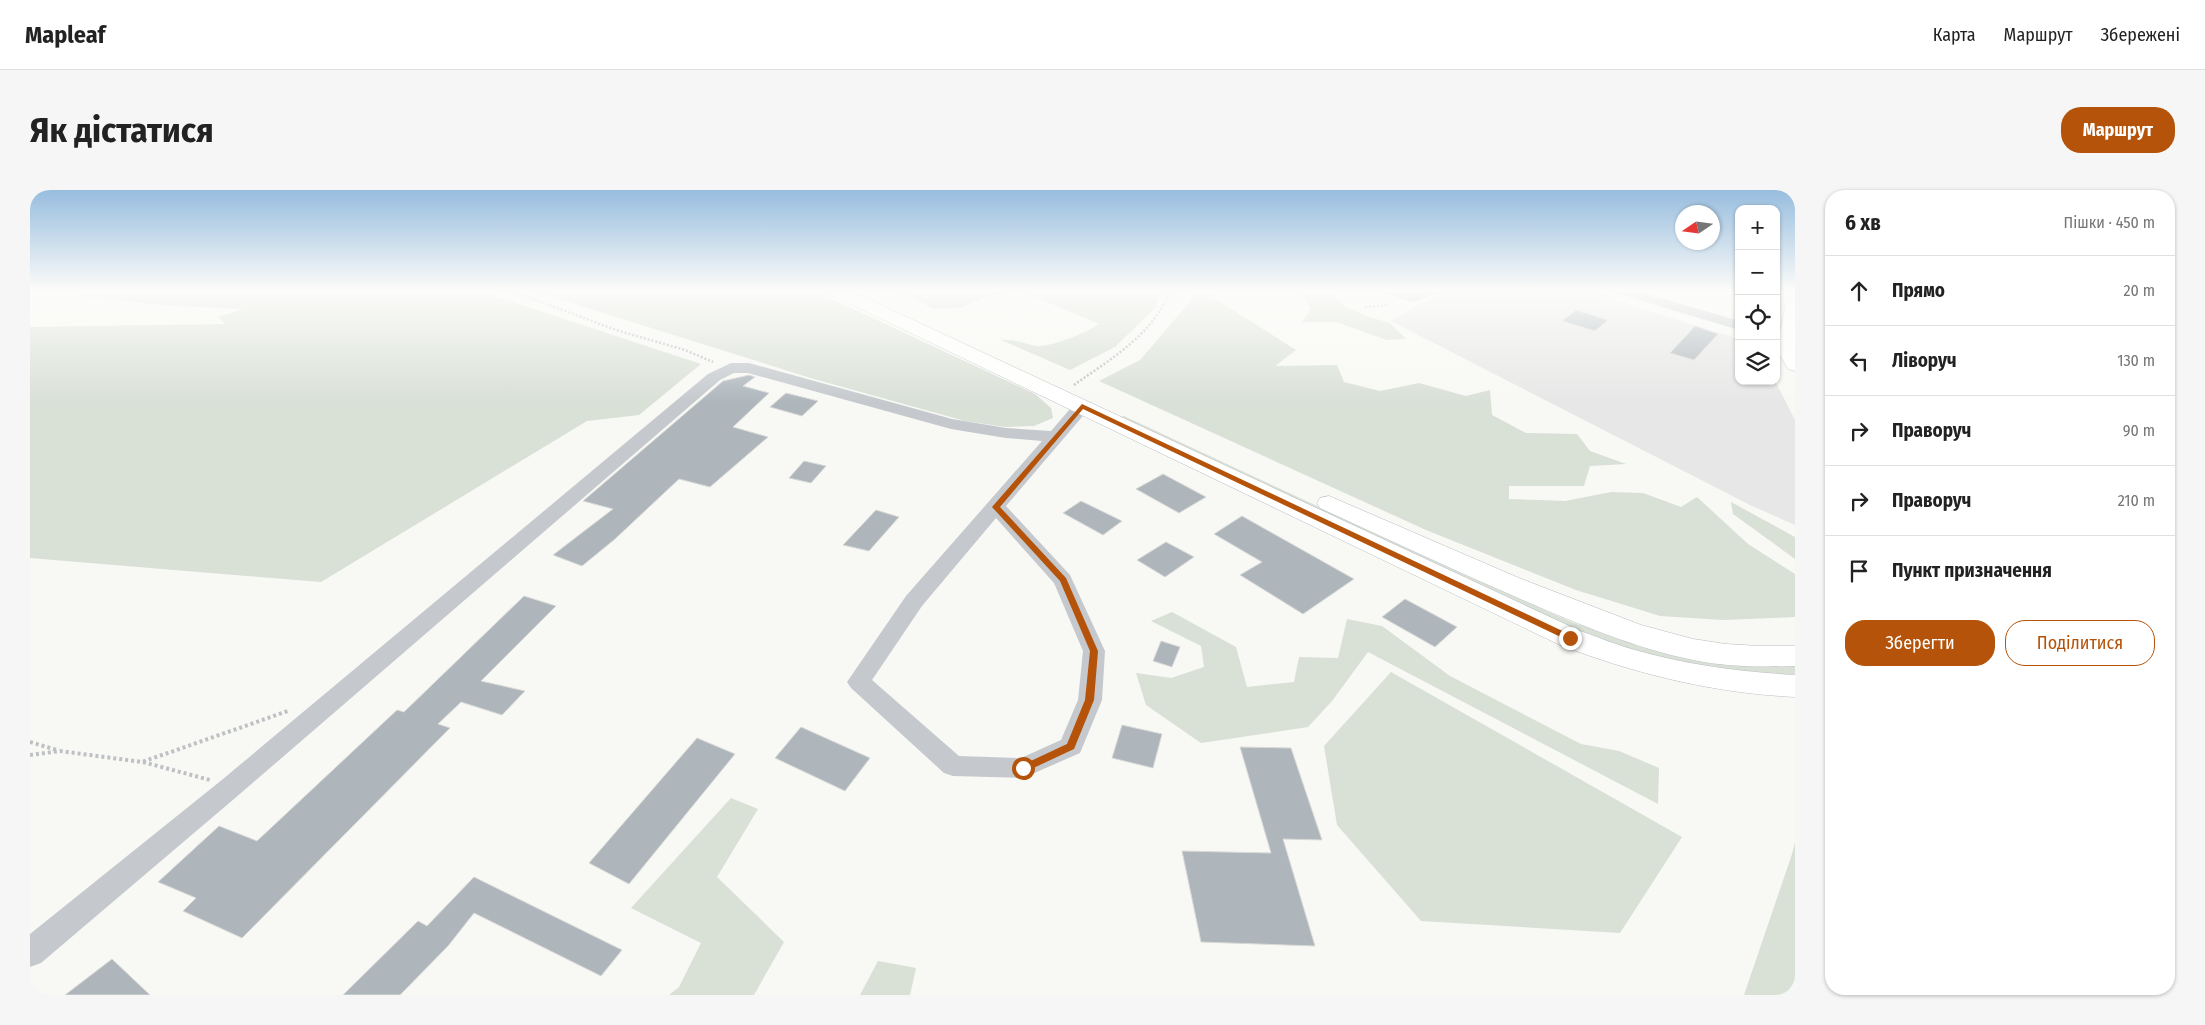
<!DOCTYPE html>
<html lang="uk">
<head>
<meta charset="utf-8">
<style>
	body { margin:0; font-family:"Fira Sans Condensed",sans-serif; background:#f6f6f6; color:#222 }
	.controls { position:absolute; right:15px; top:15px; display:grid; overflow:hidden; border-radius:10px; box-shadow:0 1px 4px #0004 }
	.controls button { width:45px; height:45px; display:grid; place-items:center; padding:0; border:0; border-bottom:1px solid #e0e0e0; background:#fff; color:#222; font:25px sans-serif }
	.compass { position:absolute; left:1645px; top:15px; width:45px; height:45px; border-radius:50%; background:#fff; box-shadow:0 1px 4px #0004; rotate:257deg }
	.stop { position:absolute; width:15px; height:15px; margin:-11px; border:4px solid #b45309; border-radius:50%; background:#fff }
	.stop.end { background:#b45309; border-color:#fff; box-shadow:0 1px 5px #0008 }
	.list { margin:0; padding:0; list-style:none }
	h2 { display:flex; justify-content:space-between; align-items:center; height:65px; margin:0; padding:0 20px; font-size:21px }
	h2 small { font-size:16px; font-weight:400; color:#767676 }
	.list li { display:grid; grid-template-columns:32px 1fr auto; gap:15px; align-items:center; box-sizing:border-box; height:70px; padding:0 20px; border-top:1px solid #e0e0e0 }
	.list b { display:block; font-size:19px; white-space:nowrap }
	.list em { font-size:16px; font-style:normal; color:#767676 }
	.actions { display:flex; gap:10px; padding:15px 20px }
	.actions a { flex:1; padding:11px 0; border:1px solid #b45309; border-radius:20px; text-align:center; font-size:18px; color:#b45309 }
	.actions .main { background:#b45309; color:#fff }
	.icon { flex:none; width:28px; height:28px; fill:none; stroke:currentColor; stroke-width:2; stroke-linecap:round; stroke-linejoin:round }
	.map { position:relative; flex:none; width:1765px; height:805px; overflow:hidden; border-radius:20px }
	header { display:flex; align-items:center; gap:30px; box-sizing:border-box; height:70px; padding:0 25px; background:#fff; border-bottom:1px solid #e0e0e0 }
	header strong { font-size:24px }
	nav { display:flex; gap:28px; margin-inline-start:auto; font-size:18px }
	.intro { display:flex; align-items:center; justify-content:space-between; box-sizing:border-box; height:120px; padding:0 30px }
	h1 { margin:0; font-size:35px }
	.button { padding:12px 22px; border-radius:20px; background:#b45309; color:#fff; font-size:18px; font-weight:700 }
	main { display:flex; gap:30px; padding:0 30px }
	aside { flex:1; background:#fff; border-radius:20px; box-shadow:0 1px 4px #0004 }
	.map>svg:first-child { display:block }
	.built { fill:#e6e7e6 }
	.green { fill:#d9e0d6 }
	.building { fill:#aeb6bc; stroke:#d9dad7 }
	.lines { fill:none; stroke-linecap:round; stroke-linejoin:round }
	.primary-casing { stroke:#b8bcc0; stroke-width:1 }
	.path-far1 { stroke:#bec1c3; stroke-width:2.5; stroke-dasharray:2 2; stroke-linecap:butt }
	.path { stroke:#bec1c3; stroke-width:4; stroke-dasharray:3 3; stroke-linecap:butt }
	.street { fill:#c5c9cd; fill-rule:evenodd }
	.primary { fill:#fff; fill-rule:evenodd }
	.route { fill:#b45309 }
</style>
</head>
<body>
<header>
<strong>Mapleaf</strong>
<nav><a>Карта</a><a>Маршрут</a><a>Збережені</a></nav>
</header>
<div class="intro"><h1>Як дістатися</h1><a class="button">Маршрут</a></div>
<main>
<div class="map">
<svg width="1765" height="805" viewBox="0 0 1765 805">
	<rect width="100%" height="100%" fill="#f8f8f5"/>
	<polygon class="built" points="1413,101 1569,101 1579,109 1709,149 1709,191 1745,191 1765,230 1765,335 1720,315 1361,131"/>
	<g class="green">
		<polygon points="59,101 449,101 671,174 609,225 557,231 291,392 0,368 0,137 196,134 188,127 213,119 143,116 52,107"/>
		<polygon points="503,101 785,101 1005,204 1021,218 1023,228 1004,236 975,237 935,231 784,189"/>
		<polygon points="869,101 981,101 954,108 932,118 904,119"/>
		<path d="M 991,101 L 1128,101 L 1126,117 L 1085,157 L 1040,180 L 971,150 C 985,149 994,154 1006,156 C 1018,158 1059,142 1069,134 Z"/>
		<polygon points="1165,101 1173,101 1266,160 1245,176 1307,175 1314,192 1350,201 1389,193 1436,206 1460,200 1462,225 1496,243 1547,244 1560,261 1596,274 1560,276 1554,296 1479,296 1479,309 1535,311 1581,302 1613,303 1651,317 1667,307 1718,354 1765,384 1765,427 1693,430 1630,426 1546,400 1396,340 1069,191 1110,170 1159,113"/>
		<polygon points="1268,101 1296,101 1315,116 1339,127 1360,133 1376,149 1357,150 1306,132 1272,132 1281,119"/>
		<path d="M 1094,226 L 1433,384 L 1544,433 L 1610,454 L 1692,473 L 1740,477 L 1765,476 L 1765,484 C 1715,484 1664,478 1616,464 C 1591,457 1567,448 1542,439 L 1089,227 Z"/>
		<polygon points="1701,312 1765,347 1765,369 1703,324"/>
		<polygon points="1142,422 1206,457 1217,497 1264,492 1269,467 1308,468 1317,429 1352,436 1420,486 1551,554 1589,561 1629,578 1628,614 1338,462 1302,511 1278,537 1171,553 1116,515 1106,483 1141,488 1174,477 1171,456 1121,431"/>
		<polygon points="1361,482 1652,647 1590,743 1391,731 1307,635 1294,556"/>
		<polygon points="701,608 728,619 687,687 754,752 724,805 639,805 649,797 671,753 601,718"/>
		<polygon points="1765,652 1765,805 1714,805 1762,664"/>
		<polygon points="848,771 886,778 880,805 830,805"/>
	</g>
	<g class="building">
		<polygon points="1546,120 1578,130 1565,141 1532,131"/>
		<polygon points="1665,136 1688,144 1664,170 1640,163"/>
		<polygon points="719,185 725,187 713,196 739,203 703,237 738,247 680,297 649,289 585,349 552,376 523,365 583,319 553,311 693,191"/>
		<polygon points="756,203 788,211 772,226 740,217"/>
		<polygon points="774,271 796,276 781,293 759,288"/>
		<polygon points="1133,284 1176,307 1149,323 1106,299"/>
		<polygon points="1051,311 1092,331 1073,345 1033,323"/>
		<polygon points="846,320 869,327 839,361 813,355"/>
		<polygon points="1212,326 1324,389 1273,424 1210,385 1232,372 1184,344"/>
		<polygon points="1136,352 1164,367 1135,387 1107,370"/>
		<polygon points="494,406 526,416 451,491 495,501 472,525 431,512 408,534 420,538 212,748 153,721 166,708 128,692 189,636 227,651 367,520 374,522"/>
		<polygon points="1375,409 1427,437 1405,457 1352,427"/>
		<polygon points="1131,451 1150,457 1142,477 1123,471"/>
		<polygon points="1092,535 1132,544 1123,578 1082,568"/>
		<polygon points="771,537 840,568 815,601 745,568"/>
		<polygon points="667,548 705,564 599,694 559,673"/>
		<polygon points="1210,557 1261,558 1292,650 1253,649 1285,756 1171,752 1152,661 1241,663"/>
		<polygon points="444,687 592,760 571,786 444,723 418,756 370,805 313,805 388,731 397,736"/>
		<polygon points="82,769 120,805 35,805"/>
	</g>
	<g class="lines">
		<g class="primary-casing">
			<g id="primary">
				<path d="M 799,101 L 821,101 L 1550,441 C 1568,447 1586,455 1605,460 C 1657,475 1711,482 1765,485 L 1765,507 C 1683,503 1606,484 1530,455 L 802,105 Z"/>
				<polygon points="1765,109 1765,181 1758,179 1746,159 1756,114 1759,110"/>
				<path d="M 1299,306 L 1489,388 L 1611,435 L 1663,449 L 1696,454 L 1730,456 L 1765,456 L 1765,476 C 1731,477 1697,477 1663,470 C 1604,458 1549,434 1495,411 C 1426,381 1358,349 1290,318 L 1287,313 L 1290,308 Z"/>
			</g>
		</g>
		<g class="path-far1">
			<polyline points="482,101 586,140 655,160 683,172"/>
			<polyline points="1335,117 1359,115"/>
			<path d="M 1044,195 C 1079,170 1121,146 1138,105 L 1133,101"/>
		</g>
		<g class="path">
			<polyline points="0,552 27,560"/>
			<polyline points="0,565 30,561 112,572 258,521"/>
			<polyline points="113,572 180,590"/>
		</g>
		<g class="street">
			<polygon points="1355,101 1374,101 1383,103 1390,101 1408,101 1406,104 1383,112 1357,104"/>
			<polygon points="1587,101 1607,101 1709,131 1709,140 1589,104"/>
			<polygon points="1746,141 1765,145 1765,153 1746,149"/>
			<path d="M 701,173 L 719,173 L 922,229 L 976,238 L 1021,241 L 1046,212 L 1058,212 L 1060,216 L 1058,220 L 976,316 L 1040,385 L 1075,461 L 1072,510 L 1050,563 L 993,588 L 923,586 L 914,583 L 821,498 L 817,492 L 876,406 L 1012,251 L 976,248 L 921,239 L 718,183 L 704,183 L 690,190 L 211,603 L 11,773 L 0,777 L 0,744 L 193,589 L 678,184 ZM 966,328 L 1024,393 L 1053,461 L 1048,510 L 1031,550 L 991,568 L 929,566 L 842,490 L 892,416 Z"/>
		</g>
		<use href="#primary" class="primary"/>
	</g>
	<linearGradient id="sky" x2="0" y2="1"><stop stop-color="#97bdde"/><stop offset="0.47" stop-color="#fcfcfa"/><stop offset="1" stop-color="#fcfcfa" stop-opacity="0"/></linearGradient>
	<rect width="1765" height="213" fill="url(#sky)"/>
	<polygon class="route" points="1052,214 1543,446 1544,448 1540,451 1537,450 1053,219 970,317 1036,388 1068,461 1064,510 1044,559 997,581 990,581 990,576 1037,554 1055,510 1060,461 1030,391 962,317"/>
</svg>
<div class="controls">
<button>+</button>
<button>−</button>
<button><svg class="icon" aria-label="locate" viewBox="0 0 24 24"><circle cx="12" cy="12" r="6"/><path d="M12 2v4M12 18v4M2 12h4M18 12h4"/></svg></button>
<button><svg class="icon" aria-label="layers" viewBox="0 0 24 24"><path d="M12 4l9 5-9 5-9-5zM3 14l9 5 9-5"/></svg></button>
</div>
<svg class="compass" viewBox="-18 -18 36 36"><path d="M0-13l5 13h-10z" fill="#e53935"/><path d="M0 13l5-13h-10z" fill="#767676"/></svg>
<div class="stop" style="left:993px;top:578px"></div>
<div class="stop end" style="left:1540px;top:448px"></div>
</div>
<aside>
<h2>6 хв<small>Пішки · 450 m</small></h2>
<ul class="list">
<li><svg class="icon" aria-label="ahead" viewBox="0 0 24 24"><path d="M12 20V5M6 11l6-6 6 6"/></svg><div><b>Прямо</b></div><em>20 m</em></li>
<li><svg class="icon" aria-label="left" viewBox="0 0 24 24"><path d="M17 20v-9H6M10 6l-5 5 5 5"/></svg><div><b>Ліворуч</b></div><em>130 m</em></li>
<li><svg class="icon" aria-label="right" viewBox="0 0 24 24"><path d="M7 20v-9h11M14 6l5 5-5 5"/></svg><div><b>Праворуч</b></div><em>90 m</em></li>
<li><svg class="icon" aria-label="right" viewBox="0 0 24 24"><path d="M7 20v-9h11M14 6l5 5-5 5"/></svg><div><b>Праворуч</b></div><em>210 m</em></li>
<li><svg class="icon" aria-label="arrive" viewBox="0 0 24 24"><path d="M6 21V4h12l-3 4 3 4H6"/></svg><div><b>Пункт призначення</b></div></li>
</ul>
<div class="actions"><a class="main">Зберегти</a><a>Поділитися</a></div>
</aside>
</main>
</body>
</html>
